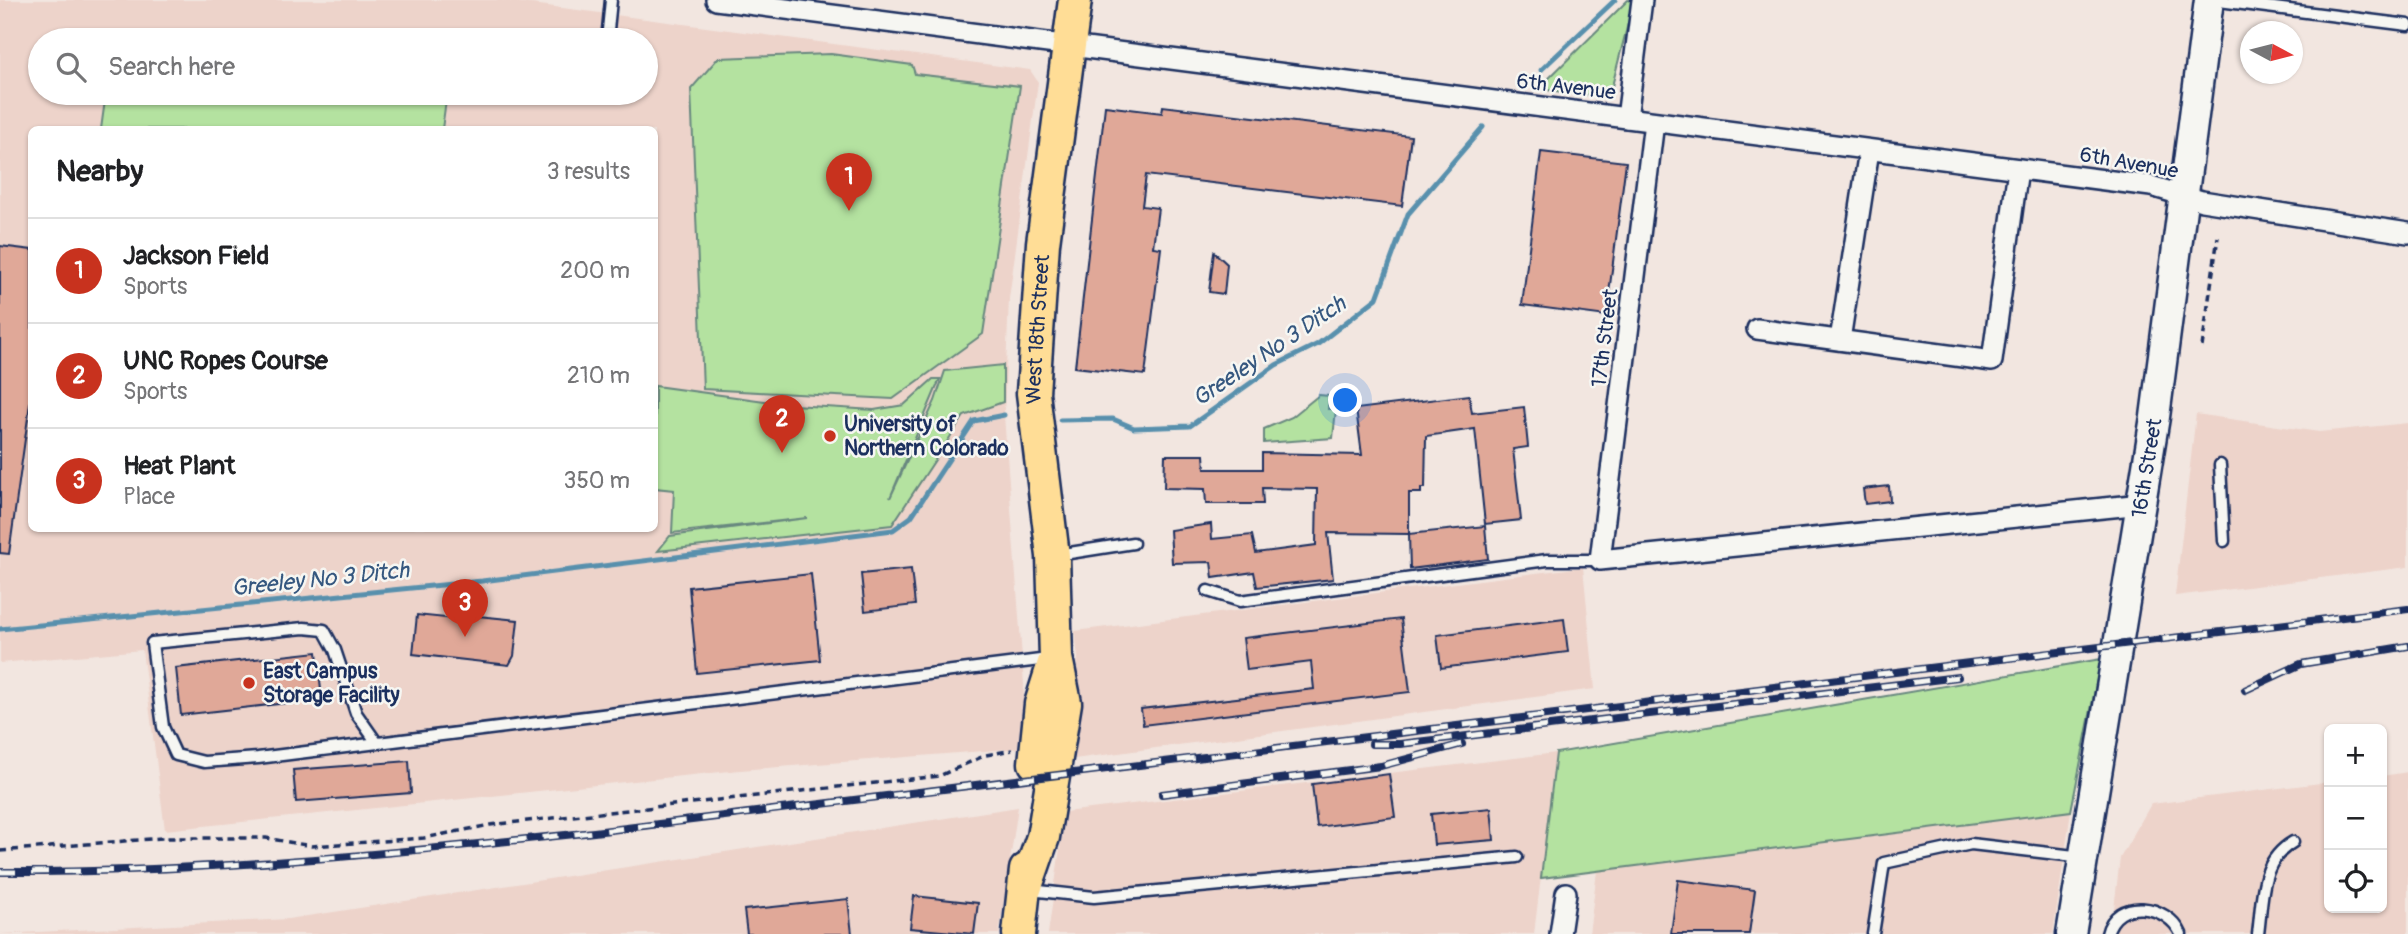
<!DOCTYPE html>
<html lang="en">
<head>
<meta charset="utf-8">
<style>
	body { margin:0; font-family:Pangolin,sans-serif; background:#f2f2f2; color:#202124 }
	.controls { position:absolute; right:21px; bottom:21px; display:grid; overflow:hidden; border-radius:10px; box-shadow:0 2px 5px #0004 }
	.controls button { width:63px; height:63px; display:grid; place-items:center; padding:0; border:0; border-bottom:2px solid #e0e0e0; background:#fff; color:#202124; font:35px sans-serif }
	.compass { position:absolute; left:2240px; top:21px; width:63px; height:63px; border-radius:50%; background:#fff; box-shadow:0 2px 5px #0004; rotate:97deg }
	.you { position:absolute; left:1346px; top:401px; width:24px; height:24px; margin:-18px; border:5px solid #fff; border-radius:50%; background:#1a73e8; box-shadow:0 0 0 10px #1a73e833 }
	.badge { display:grid; place-items:center; width:46px; height:46px; border-radius:50%; background:#c8321e; color:#fff; font-size:23px; font-weight:700 }
	.pin { position:absolute; translate:-50% -58px; filter:drop-shadow(0 2px 4px #0008) }
	.pin::after { content:''; position:absolute; top:37px; width:24px; height:21px; background:inherit; clip-path:polygon(0 0,100% 0,50% 100%) }
	.list { margin:0; padding:0; list-style:none }
	h2 { display:flex; justify-content:space-between; align-items:center; height:91px; margin:0; padding:0 28px; font-size:30px }
	h2 small { font-size:23px; font-weight:400; color:#757577 }
	.list li { display:grid; grid-template-columns:46px 1fr auto; gap:21px; align-items:center; box-sizing:border-box; height:105px; padding:0 28px; border-top:2px solid #e0e0e0 }
	.list b { display:block; font-size:26px; white-space:nowrap }
	.list p { margin:0; font-size:23px; white-space:nowrap; color:#757577 }
	.list em { font-size:23px; font-style:normal; color:#757577 }
	.icon { flex:none; width:38px; height:38px; fill:none; stroke:currentColor; stroke-width:2; stroke-linecap:round; stroke-linejoin:round }
	.map { position:relative; flex:none; width:2408px; height:934px; overflow:hidden }
	.search { position:absolute; background:#fff; box-shadow:0 2px 5px #0004; left:28px; top:28px; width:630px; height:77px; display:flex; align-items:center; gap:18px; box-sizing:border-box; padding:0 24px; border-radius:38px; color:#757577; font-size:26px }
	.panel { position:absolute; background:#fff; box-shadow:0 2px 5px #0004; left:28px; top:126px; width:630px; height:406px; border-radius:10px }
	.map>svg:first-child { display:block }
	.built { fill:#edd3ca; fill-rule:evenodd }
	.green { fill:#b4e2a0; stroke:#68887f; stroke-width:2 }
	.lines { fill:none; stroke-linecap:round; stroke-linejoin:round }
	.stream { stroke:#5990ad; stroke-width:5 }
	.building { fill:#e0a898; stroke:#1b2f5e; stroke-width:2 }
	.lane-casing { stroke:#1b2f5e; stroke-width:15 }
	.street-casing { stroke:#1b2f5e; stroke-width:24 }
	.secondary-casing { stroke:#1b2f5e; stroke-width:33 }
	.primary-casing { stroke:#1b2f5e; stroke-width:37 }
	.path { stroke:#1b2f5e; stroke-width:3.5; stroke-dasharray:7 5; stroke-linecap:butt }
	.lane { stroke:#f6f6f2; stroke-width:10 }
	.street { stroke:#f6f6f2; stroke-width:19 }
	.secondary { stroke:#f6f6f2; stroke-width:28 }
	.primary { stroke:#ffdd96; stroke-width:32 }
	.rail-casing { stroke:#1b2f5e; stroke-width:8 }
	.rail { stroke:#f6f6f2; stroke-width:5; stroke-dasharray:16; stroke-linecap:butt }
	.poi-dot { fill:#c8321e; stroke:#f6f6f2; stroke-width:2.5 }
	.labels { text-anchor:middle; dominant-baseline:central; stroke-width:5; stroke-linejoin:round; paint-order:stroke }
	.street-label { font-size:21px; fill:#1b2f5e; stroke:#f6f6f2 }
	.poi-label { font-size:21px; font-weight:bold; fill:#1b2f5e; stroke:#f6f6f2; text-anchor:start }
	.water-label { font-size:23px; font-style:italic; fill:#35577f; stroke:#f6f6f2 }
</style>
</head>
<body>
<div class="map">
<svg width="2408" height="934" viewBox="0 0 2408 934">
	<rect width="100%" height="100%" fill="#f2e6e0"/>
	<filter id="ink" filterUnits="userSpaceOnUse"><feTurbulence type="fractalNoise" baseFrequency=".0143" numOctaves="2"/><feDisplacementMap in="SourceGraphic" scale="14" xChannelSelector="R" yChannelSelector="G"/><feConvolveMatrix kernelMatrix="1 2 1 2 8 2 1 2 1" color-interpolation-filters="sRGB"/></filter>
	<g filter="url(#ink)">
		<g class="built">
			<path d="M 0,0 L 502,0 L 1030,70 L 1038,82 L 1009,299 L 1004,415 L 1024,684 L 1022,748 L 740,770 L 165,830 L 142,650 L 0,663 ZM 40,40 L 646,40 L 646,93 L 40,93 ZM 32,130 L 654,130 L 654,528 L 32,528 Z"/>
			<polygon points="2196,414 2319,432 2408,423 2408,567 2175,596"/>
			<polygon points="1583,567 1595,689 1074,759 1070,731 1078,658 1075,631"/>
			<polygon points="1556,753 1534,934 1048,934 1065,812"/>
			<polygon points="2408,772 2408,934 2111,934 2120,858 2151,804 2329,782 2329,908 2382,908 2382,776"/>
			<polygon points="1018,807 999,934 0,934 288,919"/>
			<polygon points="2071,811 2053,934 1589,934 1597,871"/>
		</g>
		<g class="green">
			<polygon points="1628,0 1634,0 1611,90 1598,96 1538,89"/>
			<polygon points="831,54 912,65 915,74 1020,86 983,334 893,399 703,389 691,89 718,58"/>
			<polygon points="106,93 447,93 442,129 101,129"/>
			<polygon points="1003,365 1003,402 964,416 892,525 658,551 670,536 807,518 672,533 674,490 655,488 655,386 793,405 874,410 904,405 933,379 940,379 890,498 935,401 945,371"/>
			<polygon points="1319,395 1329,396 1328,409 1336,409 1333,438 1264,443 1264,429 1292,417"/>
			<polygon points="2101,659 2071,811 1541,878 1556,753"/>
		</g>
		<g class="lines">
			<g class="stream">
				<polyline points="1541,70 1615,0"/>
				<polyline points="1060,420 1113,419 1134,428 1190,426 1276,365 1318,344 1377,298 1408,214 1483,127"/>
				<polyline points="0,629 482,581 893,530 911,517 974,421 1004,415"/>
			</g>
		</g>
		<g class="building">
			<polygon points="1105,106 1162,113 1163,106 1411,136 1402,206 1146,175 1142,206 1158,208 1153,247 1161,248 1145,375 1075,367"/>
			<polygon points="1541,152 1626,162 1606,316 1522,305"/>
			<polygon points="0,246 32,250 32,389 9,554 0,553"/>
			<polygon points="1214,252 1227,264 1224,294 1209,292"/>
			<polygon points="1469,395 1472,413 1524,407 1528,447 1513,449 1521,520 1485,524 1475,429 1426,436 1425,488 1421,488 1421,493 1409,493 1409,534 1485,526 1488,559 1410,569 1409,534 1328,533 1333,579 1257,587 1254,572 1213,578 1211,562 1172,563 1170,530 1211,524 1212,539 1252,535 1256,553 1316,545 1317,489 1262,488 1263,504 1206,504 1205,489 1164,488 1165,455 1204,455 1205,469 1262,469 1262,453 1362,455 1356,409"/>
			<polygon points="1889,486 1890,501 1865,504 1863,489"/>
			<polygon points="911,569 915,605 865,611 861,574"/>
			<polygon points="811,574 820,660 697,673 689,587"/>
			<polygon points="458,614 518,620 514,656 509,665 413,654 417,615 455,619"/>
			<polygon points="1401,619 1410,692 1143,725 1141,709 1314,689 1311,662 1247,670 1243,638"/>
			<polygon points="1564,619 1568,652 1441,668 1437,635"/>
			<polygon points="317,652 322,699 181,715 176,668"/>
			<polygon points="409,761 411,793 296,802 293,770"/>
			<polygon points="1389,774 1395,817 1317,827 1312,784"/>
			<polygon points="1491,808 1494,840 1434,845 1431,814"/>
			<polygon points="1678,880 1755,890 1749,934 1671,934"/>
			<polygon points="914,896 978,903 974,934 910,928"/>
			<polygon points="848,899 852,934 747,934 744,910"/>
		</g>
		<g class="lines">
			<g class="lane-casing">
				<g id="lane">
					<polyline points="2211,0 2408,25"/>
					<polyline points="607,40 611,0"/>
					<polyline points="2220,465 2224,541"/>
					<polyline points="1057,555 1133,543"/>
					<polyline points="1208,591 1240,601 1547,560 1600,560"/>
					<polyline points="377,743 356,713 335,650 324,630 304,628 152,643 163,727 176,755 204,762 258,758 1048,659"/>
					<polyline points="1030,890 1094,897 1517,857"/>
					<polyline points="1873,934 1884,863 1971,844 2083,857"/>
					<path d="M 2107,934 C 2116,896 2168,904 2181,934"/>
					<path d="M 2258,934 C 2263,898 2259,862 2293,842"/>
				</g>
			</g>
			<g class="street-casing">
				<g id="street">
					<polyline points="716,0 2151,186 2202,201 2408,233"/>
					<polyline points="1627,118 1642,0"/>
					<polyline points="1654,122 1600,560 2142,504"/>
					<polyline points="1757,329 1992,361 2018,169"/>
					<polyline points="1840,340 1869,150"/>
					<polyline points="1560,934 1566,893"/>
				</g>
			</g>
			<g class="secondary-casing">
				<g id="secondary">
					<path id="s1" d="M 2071,934 L 2155,417 L 2209,0"/>
				</g>
			</g>
			<g class="primary-casing">
				<g id="primary">
					<polyline points="1035,763 1041,704 1054,663"/>
					<path id="s2" d="M 1025,889 L 1043,837 L 1065,703 L 1056,658 L 1053,556 L 1033,393 L 1043,243 L 1075,0"/>
					<polyline points="1019,934 1026,870"/>
				</g>
			</g>
			<g class="path">
				<polyline points="2202,347 2218,237"/>
				<polyline points="0,851 162,838 266,838 311,846 424,838 490,825 939,776 986,755 1012,750"/>
			</g>
			<use href="#lane" class="lane"/>
			<use href="#street" class="street"/>
			<use href="#secondary" class="secondary"/>
			<use href="#primary" class="primary"/>
			<g class="rail-casing">
				<g id="rail">
					<polyline points="2245,690 2301,664 2408,646"/>
					<polyline points="1372,744 1400,744 1958,677"/>
					<polyline points="1162,794 1381,766 1462,744"/>
					<path d="M 0,872 C 199,873 396,853 594,832 L 2408,609"/>
				</g>
			</g>
			<use href="#rail" class="rail"/>
		</g>
	</g>
	<g class="poi-dot">
		<circle cx="830" cy="436" r="7"/>
		<circle cx="249" cy="683" r="7"/>
	</g>
	<g class="labels">
		<g class="street-label">
			<text transform="translate(1566 87) rotate(7)">6th Avenue</text>
			<text transform="translate(2129 163) rotate(10)">6th Avenue</text>
			<text stroke="none"><textPath href="#s2" startOffset="567">West 18th Street</textPath></text>
			<text transform="translate(1605 338) rotate(-83)">17th Street</text>
			<text stroke="none"><textPath href="#s1" startOffset="472">16th Street</textPath></text>
		</g>
		<g class="poi-label">
			<text x="844" y="424">University of<tspan x="844" dy="24">Northern Colorado</tspan></text>
			<text x="263" y="671">East Campus<tspan x="263" dy="24">Storage Facility</tspan></text>
		</g>
		<g class="water-label">
			<text transform="translate(1269 351) rotate(-34)">Greeley No 3 Ditch</text>
			<text transform="translate(320 579) rotate(-6)">Greeley No 3 Ditch</text>
		</g>
	</g>
</svg>
<div class="controls">
<button>+</button>
<button>−</button>
<button><svg class="icon" aria-label="locate" viewBox="0 0 24 24"><circle cx="12" cy="12" r="6"/><path d="M12 2v4M12 18v4M2 12h4M18 12h4"/></svg></button>
</div>
<svg class="compass" viewBox="-18 -18 36 36"><path d="M0-13l5 13h-10z" fill="#e53935"/><path d="M0 13l5-13h-10z" fill="#757577"/></svg>
<div class="you"></div>
<div class="pin badge" style="left:849px;top:211px">1</div>
<div class="pin badge" style="left:782px;top:453px">2</div>
<div class="pin badge" style="left:465px;top:637px">3</div>
<div class="search"><svg class="icon" aria-label="search" viewBox="0 0 24 24"><circle cx="10" cy="10" r="6"/><path d="M15 15l6 6"/></svg>Search here</div>
<section class="panel">
<h2>Nearby<small>3 results</small></h2>
<ul class="list">
<li><span class="badge">1</span><div><b>Jackson Field</b><p>Sports</p></div><em>200 m</em></li>
<li><span class="badge">2</span><div><b>UNC Ropes Course</b><p>Sports</p></div><em>210 m</em></li>
<li><span class="badge">3</span><div><b>Heat Plant</b><p>Place</p></div><em>350 m</em></li>
</ul>
</section>
</div>
</body>
</html>
